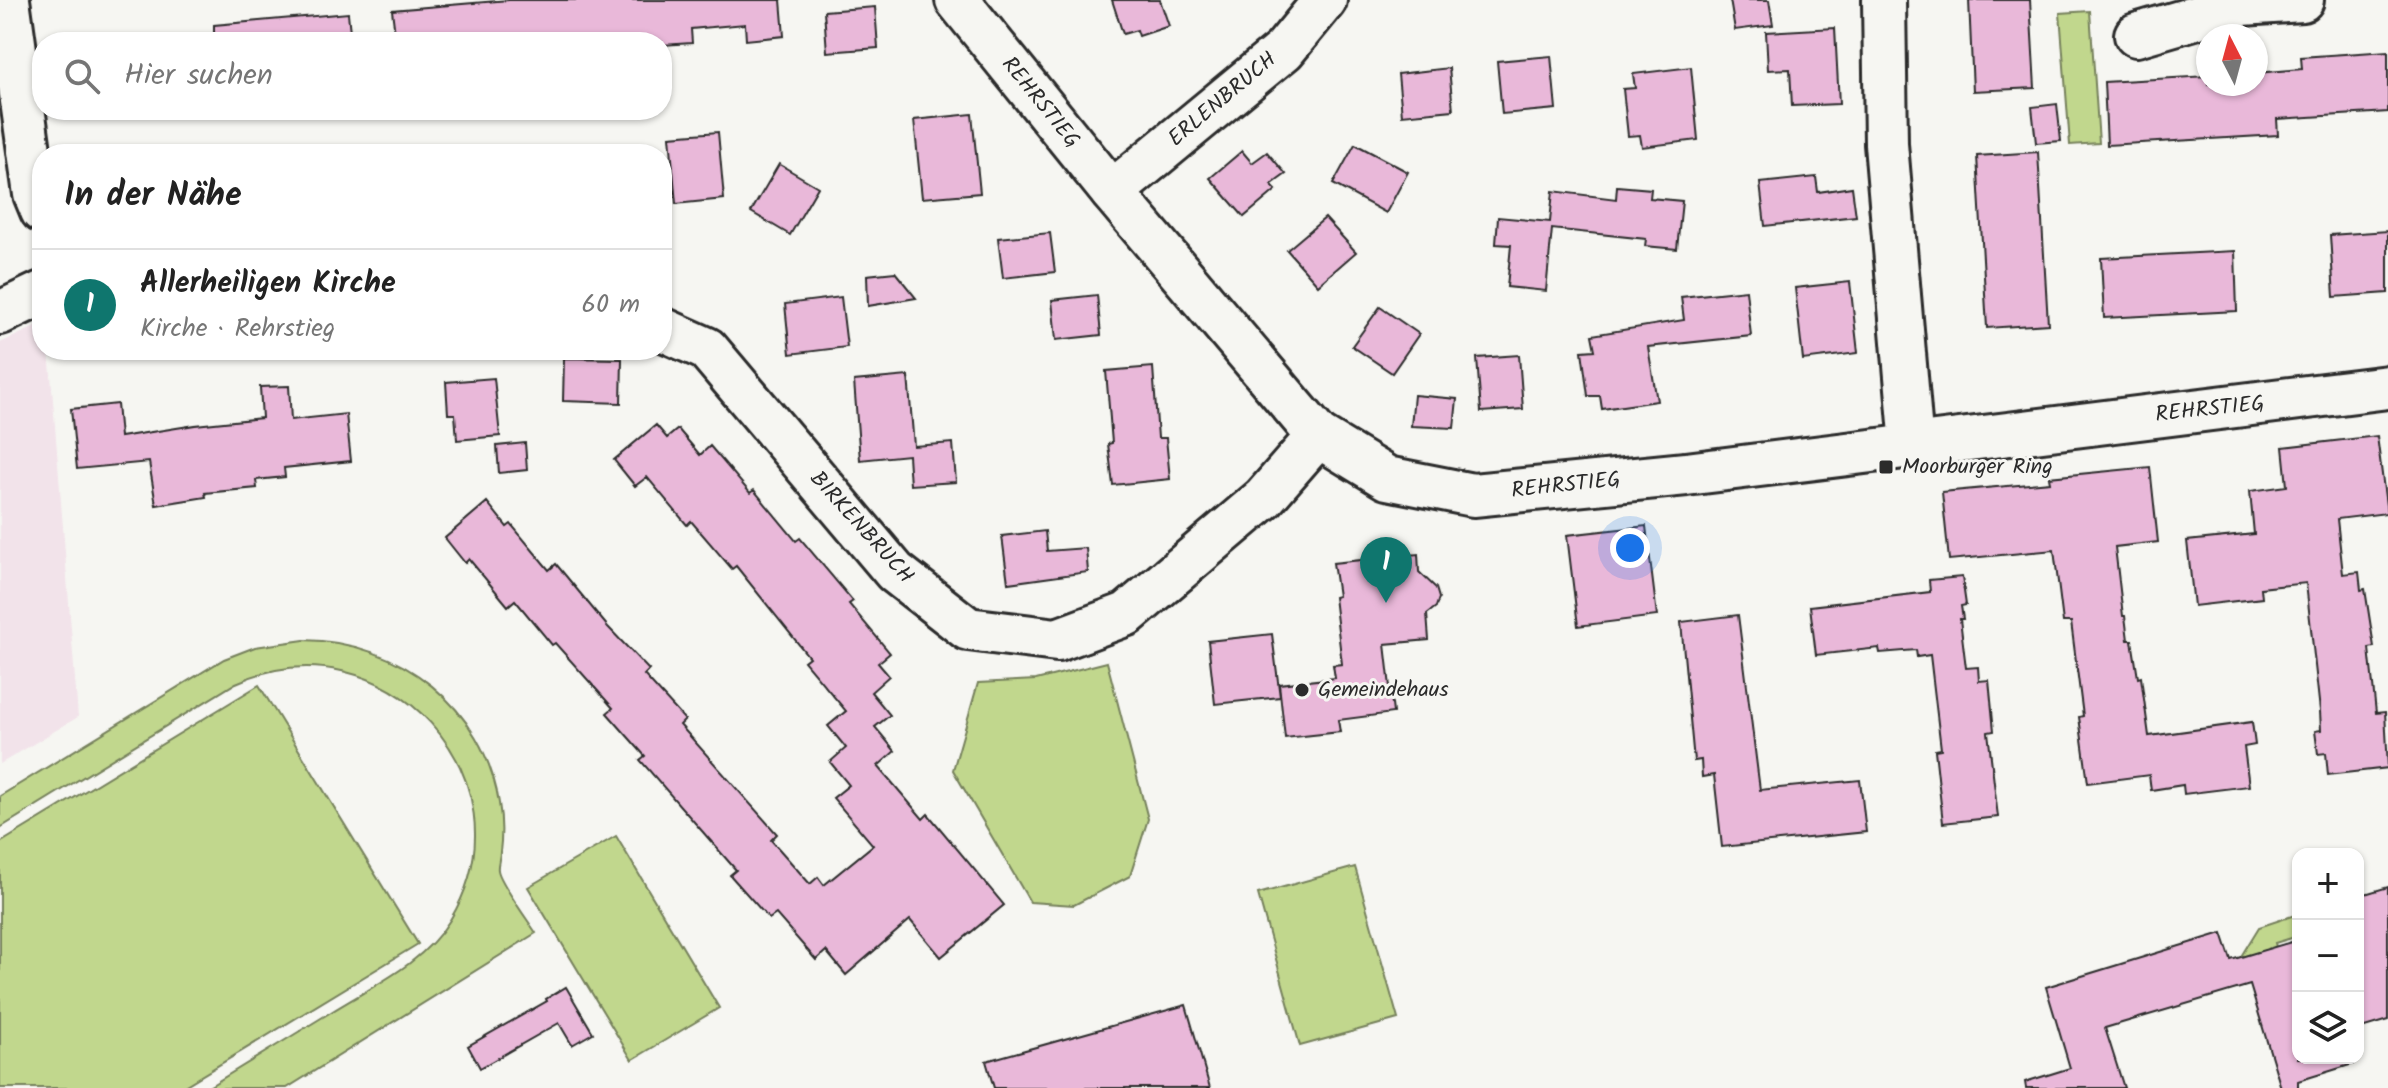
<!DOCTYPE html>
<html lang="de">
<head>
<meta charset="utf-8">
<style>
	body { margin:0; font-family:Kalam,sans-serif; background:#f6f6f6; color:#222 }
	.controls { position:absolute; right:24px; bottom:24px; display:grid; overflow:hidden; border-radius:16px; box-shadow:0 2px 6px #0004 }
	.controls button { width:72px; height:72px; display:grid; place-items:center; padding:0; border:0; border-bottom:2px solid #e0e0e0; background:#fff; color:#222; font:40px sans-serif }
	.compass { position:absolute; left:2196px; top:24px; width:72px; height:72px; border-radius:50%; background:#fff; box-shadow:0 2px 6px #0004; rotate:354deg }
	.you { position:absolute; left:1630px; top:548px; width:28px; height:28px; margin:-20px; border:6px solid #fff; border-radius:50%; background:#1a73e8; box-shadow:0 0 0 12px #1a73e833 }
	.badge { display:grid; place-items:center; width:52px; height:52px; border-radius:50%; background:#0f766e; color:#fff; font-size:26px; font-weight:700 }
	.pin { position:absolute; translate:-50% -66px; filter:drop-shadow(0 2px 4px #0008) }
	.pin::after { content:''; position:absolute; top:42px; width:28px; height:24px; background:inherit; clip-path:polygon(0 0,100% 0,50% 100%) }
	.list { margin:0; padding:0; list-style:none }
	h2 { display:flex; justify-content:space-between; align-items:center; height:104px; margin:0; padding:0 32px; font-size:34px }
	h2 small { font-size:26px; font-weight:400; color:#767676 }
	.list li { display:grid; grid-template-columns:52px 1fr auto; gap:24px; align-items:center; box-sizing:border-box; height:112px; padding:0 32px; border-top:2px solid #e0e0e0 }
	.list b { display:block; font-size:30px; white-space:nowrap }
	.list p { margin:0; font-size:26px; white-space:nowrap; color:#767676 }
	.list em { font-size:26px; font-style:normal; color:#767676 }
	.icon { flex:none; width:44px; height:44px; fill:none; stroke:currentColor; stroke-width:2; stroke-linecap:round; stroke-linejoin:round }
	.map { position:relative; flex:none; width:2388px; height:1088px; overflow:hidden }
	.search { position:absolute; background:#fff; box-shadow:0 2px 6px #0004; left:32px; top:32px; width:640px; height:88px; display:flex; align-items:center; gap:20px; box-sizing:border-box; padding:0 28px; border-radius:32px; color:#767676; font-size:30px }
	.panel { position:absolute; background:#fff; box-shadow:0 2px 6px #0004; left:32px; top:144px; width:640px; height:216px; border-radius:32px }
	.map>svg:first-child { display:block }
	.built { fill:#f2e3ea }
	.green { fill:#c1d78d; stroke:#76815c; stroke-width:2 }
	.building { fill:#e9b8d9; stroke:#2b2b2b; stroke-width:2 }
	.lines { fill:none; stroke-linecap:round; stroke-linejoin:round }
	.minor-casing { stroke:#2b2b2b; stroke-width:48 }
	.minor { stroke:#f6f6f2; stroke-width:42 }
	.poi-dot { fill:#2b2b2b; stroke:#f6f6f2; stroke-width:3 }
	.labels { text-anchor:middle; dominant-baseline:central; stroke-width:6; stroke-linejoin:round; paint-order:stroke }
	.street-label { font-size:22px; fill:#2b2b2b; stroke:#f6f6f2 }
	.poi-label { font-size:22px; fill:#2b2b2b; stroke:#f6f6f2; text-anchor:start }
</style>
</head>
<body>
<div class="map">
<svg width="2388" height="1088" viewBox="0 0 2388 1088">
	<rect width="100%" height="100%" fill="#f6f6f2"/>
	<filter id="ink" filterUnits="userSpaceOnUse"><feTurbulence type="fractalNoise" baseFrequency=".0125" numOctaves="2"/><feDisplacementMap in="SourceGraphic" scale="16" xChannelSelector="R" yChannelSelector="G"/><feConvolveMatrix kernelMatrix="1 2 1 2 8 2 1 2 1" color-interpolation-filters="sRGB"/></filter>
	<g filter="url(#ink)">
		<polygon class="built" points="42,324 42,350 49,350 78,717 0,764 0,343"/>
		<g class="green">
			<polygon points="2090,11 2099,143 2070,145 2060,13"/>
			<path d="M 304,640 C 400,641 484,707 499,803 C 502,819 502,836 500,852 C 500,858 497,865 498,870 C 499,881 529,922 536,933 L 287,1088 L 207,1088 C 248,1063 290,1037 331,1012 C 374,985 423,964 450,920 C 536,779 384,615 236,683 L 0,828 L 0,796 L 224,659 L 255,647 Z"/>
			<polygon points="1107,662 1148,819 1130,876 1074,905 1030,902 953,770 978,683 1036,680"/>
			<polygon points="259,685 418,944 181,1088 0,1088 0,843"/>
			<polygon points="616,836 719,1008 632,1060 528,887"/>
			<polygon points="1355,867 1398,1019 1300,1046 1258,894"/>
			<polygon points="2298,914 2298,944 2295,937 2275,943 2276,947 2240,958 2259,927"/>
		</g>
		<g class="building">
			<polygon points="509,0 781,0 784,36 746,40 745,24 691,29 692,43 662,45 662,42 396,42 392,10"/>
			<polygon points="1112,0 1160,0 1169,26 1139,36 1137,30 1123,34"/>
			<polygon points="1730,0 1769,0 1773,25 1735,30"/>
			<polygon points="1969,0 2030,0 2035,88 1973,91"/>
			<polygon points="875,7 878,48 827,52 824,11"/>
			<polygon points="348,13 351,42 214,42 214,25"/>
			<polygon points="1835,28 1839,104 1792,106 1790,69 1768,70 1766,32"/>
			<polygon points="2388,51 2388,112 2277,119 2278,135 2107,145 2104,82 2208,76 2208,84 2256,84 2256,73 2302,69 2301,57"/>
			<polygon points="1551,56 1556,109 1502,114 1497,61"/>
			<polygon points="1691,67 1698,140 1642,147 1640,135 1628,136 1623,89 1635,88 1633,74"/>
			<polygon points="1449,68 1453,110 1402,115 1398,74"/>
			<polygon points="2057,104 2061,141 2036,143 2032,107"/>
			<polygon points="972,114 980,193 922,198 914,120"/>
			<polygon points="718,132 724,199 676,204 670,136"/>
			<polygon points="1355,144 1408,172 1386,213 1333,184"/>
			<polygon points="1242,151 1252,163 1267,152 1286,174 1271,185 1276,190 1244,217 1210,178"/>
			<polygon points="2038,152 2048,324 1987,328 1977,156"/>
			<polygon points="779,164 818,187 790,235 751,212"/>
			<polygon points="1816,177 1818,192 1852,187 1856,216 1765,226 1760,183"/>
			<polygon points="1617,186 1651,189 1650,198 1682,201 1677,249 1645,246 1646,239 1552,229 1546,291 1507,287 1511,245 1496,244 1498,217 1550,222 1553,191 1616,199"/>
			<polygon points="1325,218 1356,252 1318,285 1287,250"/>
			<polygon points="2388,231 2388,293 2334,297 2330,235"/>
			<polygon points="1050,233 1055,272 1003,278 998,238"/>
			<polygon points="2235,251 2237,311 2104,318 2101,258"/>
			<polygon points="895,272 916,298 868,306 867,275"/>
			<polygon points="1850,282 1858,353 1803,360 1795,288"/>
			<polygon points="1746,290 1751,336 1648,347 1657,401 1602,409 1600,396 1588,396 1582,351 1595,350 1592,335 1684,320 1681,297"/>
			<polygon points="1097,295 1101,335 1056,340 1052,300"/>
			<polygon points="841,297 847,347 790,354 785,304"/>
			<polygon points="1380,307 1419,334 1392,373 1352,346"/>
			<polygon points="1519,355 1523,409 1481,412 1477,358"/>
			<polygon points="564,358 622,359 621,403 563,401"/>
			<polygon points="1153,367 1158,438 1166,438 1170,479 1113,485 1108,444 1112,443 1106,371"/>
			<polygon points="908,376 914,446 953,443 956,482 910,485 908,455 860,460 854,381"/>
			<polygon points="494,378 500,436 457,440 455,414 448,414 446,382"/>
			<polygon points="289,386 291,420 346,414 351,461 284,468 285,477 256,480 257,488 205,493 206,497 156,505 149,462 77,469 71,409 117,404 120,437 195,425 262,418 260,387"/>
			<polygon points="1414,395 1457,399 1454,428 1411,426"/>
			<polygon points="656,425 667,438 678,429 700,455 710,446 750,493 754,490 796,541 800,538 853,601 849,604 890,653 878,663 889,676 871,692 890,715 875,727 895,751 878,766 923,819 928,814 1004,905 941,957 910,920 846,975 826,951 816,960 776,914 769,919 730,875 736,870 640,760 645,756 607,713 613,708 555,643 552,645 515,600 508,606 469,559 465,563 445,538 487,502 507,527 511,524 549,570 556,564 608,627 649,670 644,675 685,720 680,725 777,834 771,840 810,884 818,877 824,885 873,845 833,798 849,785 830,762 846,748 828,726 846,711 804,661 809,657 736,566 732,569 691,521 687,525 647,477 635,486 614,460"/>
			<polygon points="2377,436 2387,513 2337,519 2343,574 2359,572 2361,590 2365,589 2374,647 2369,648 2376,713 2385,712 2388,768 2328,775 2326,753 2318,754 2315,731 2321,730 2320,711 2306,583 2261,588 2262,598 2194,606 2187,541 2254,534 2250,491 2287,486 2283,447"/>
			<polygon points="525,443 527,470 499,473 497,446"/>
			<polygon points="2150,467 2158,542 2115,547 2123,616 2125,616 2128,640 2132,640 2138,678 2141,677 2149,736 2252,722 2255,745 2244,747 2249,786 2184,794 2183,785 2151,790 2149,775 2088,783 2079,717 2083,716 2071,622 2063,622 2054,550 1949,560 1942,492 2050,482 2049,477"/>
			<polygon points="1646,526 1657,616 1578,626 1567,535"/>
			<polygon points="1045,531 1047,551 1086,548 1088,572 1008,583 1002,536"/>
			<polygon points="1418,554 1419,572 1436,588 1439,598 1436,607 1427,614 1429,640 1385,644 1393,713 1338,720 1340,732 1285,738 1279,684 1335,678 1333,665 1342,664 1334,597 1338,596 1333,563"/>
			<polygon points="1962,577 1966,605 1961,606 1963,619 1960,619 1966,668 1978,667 1979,681 1989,680 1994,731 1988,732 1998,817 1943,823 1935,750 1941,749 1930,655 1917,657 1916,650 1880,653 1879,648 1816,655 1810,606 1930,592 1929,580"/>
			<polygon points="1738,615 1760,790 1860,780 1866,832 1722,847 1714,775 1702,777 1701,760 1694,761 1681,622"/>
			<polygon points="1272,634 1280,697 1215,704 1208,641"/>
			<polygon points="2388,887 2388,1020 2358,1029 2358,896"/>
			<polygon points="2222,933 2231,960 2298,940 2298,1058 2352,1058 2353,1064 2298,1081 2298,1088 2281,1088 2250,985 2105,1028 2124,1088 2026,1088 2025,1082 2070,1068 2046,987"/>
			<polygon points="566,987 593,1033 572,1045 559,1023 480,1068 468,1046 547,1001 546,999"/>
			<polygon points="1186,1005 1210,1088 994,1088 986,1061"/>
		</g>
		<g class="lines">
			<g class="minor-casing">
				<g id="minor">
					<polyline points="8,0 35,194 42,211"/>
					<polyline points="957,0 1112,192 1318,436 1387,478 1473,495 1686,474 2388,387"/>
					<polyline points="1884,0 1886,144 1912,446"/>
					<polyline points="2136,35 2242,4 2302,0"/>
					<polyline points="1112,192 1284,50 1325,0"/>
					<polyline points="0,313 42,293"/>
					<polyline points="662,329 707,349 895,572 968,629 1057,640 1127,614 1264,498 1318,436"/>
				</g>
			</g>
			<use href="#minor" class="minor"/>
		</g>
	</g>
	<g class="poi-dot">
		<rect x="1878" y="459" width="16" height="16" rx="4"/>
		<circle cx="1302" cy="690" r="8"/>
	</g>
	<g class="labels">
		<g class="street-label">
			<text transform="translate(1223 100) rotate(-40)">ERLENBRUCH</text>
			<text transform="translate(1040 103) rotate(51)">REHRSTIEG</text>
			<text transform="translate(2210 410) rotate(-6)">REHRSTIEG</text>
			<text transform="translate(1566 486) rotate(-6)">REHRSTIEG</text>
			<text transform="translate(861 528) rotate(48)">BIRKENBRUCH</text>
		</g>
		<g class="poi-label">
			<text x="1902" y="467">Moorburger Ring</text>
			<text x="1318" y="690">Gemeindehaus</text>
		</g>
	</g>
</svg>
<div class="controls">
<button>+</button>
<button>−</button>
<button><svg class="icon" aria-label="layers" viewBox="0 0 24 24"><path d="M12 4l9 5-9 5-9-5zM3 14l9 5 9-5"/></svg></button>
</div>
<svg class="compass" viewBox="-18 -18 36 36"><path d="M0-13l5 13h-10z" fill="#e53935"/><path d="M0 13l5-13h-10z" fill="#767676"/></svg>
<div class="you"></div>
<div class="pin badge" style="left:1386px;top:603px">1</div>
<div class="search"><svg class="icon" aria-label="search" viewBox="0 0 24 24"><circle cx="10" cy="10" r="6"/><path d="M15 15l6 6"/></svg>Hier suchen</div>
<section class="panel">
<h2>In der Nähe<small></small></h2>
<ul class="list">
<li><span class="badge">1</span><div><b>Allerheiligen Kirche</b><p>Kirche · Rehrstieg</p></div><em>60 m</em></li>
</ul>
</section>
</div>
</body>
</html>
